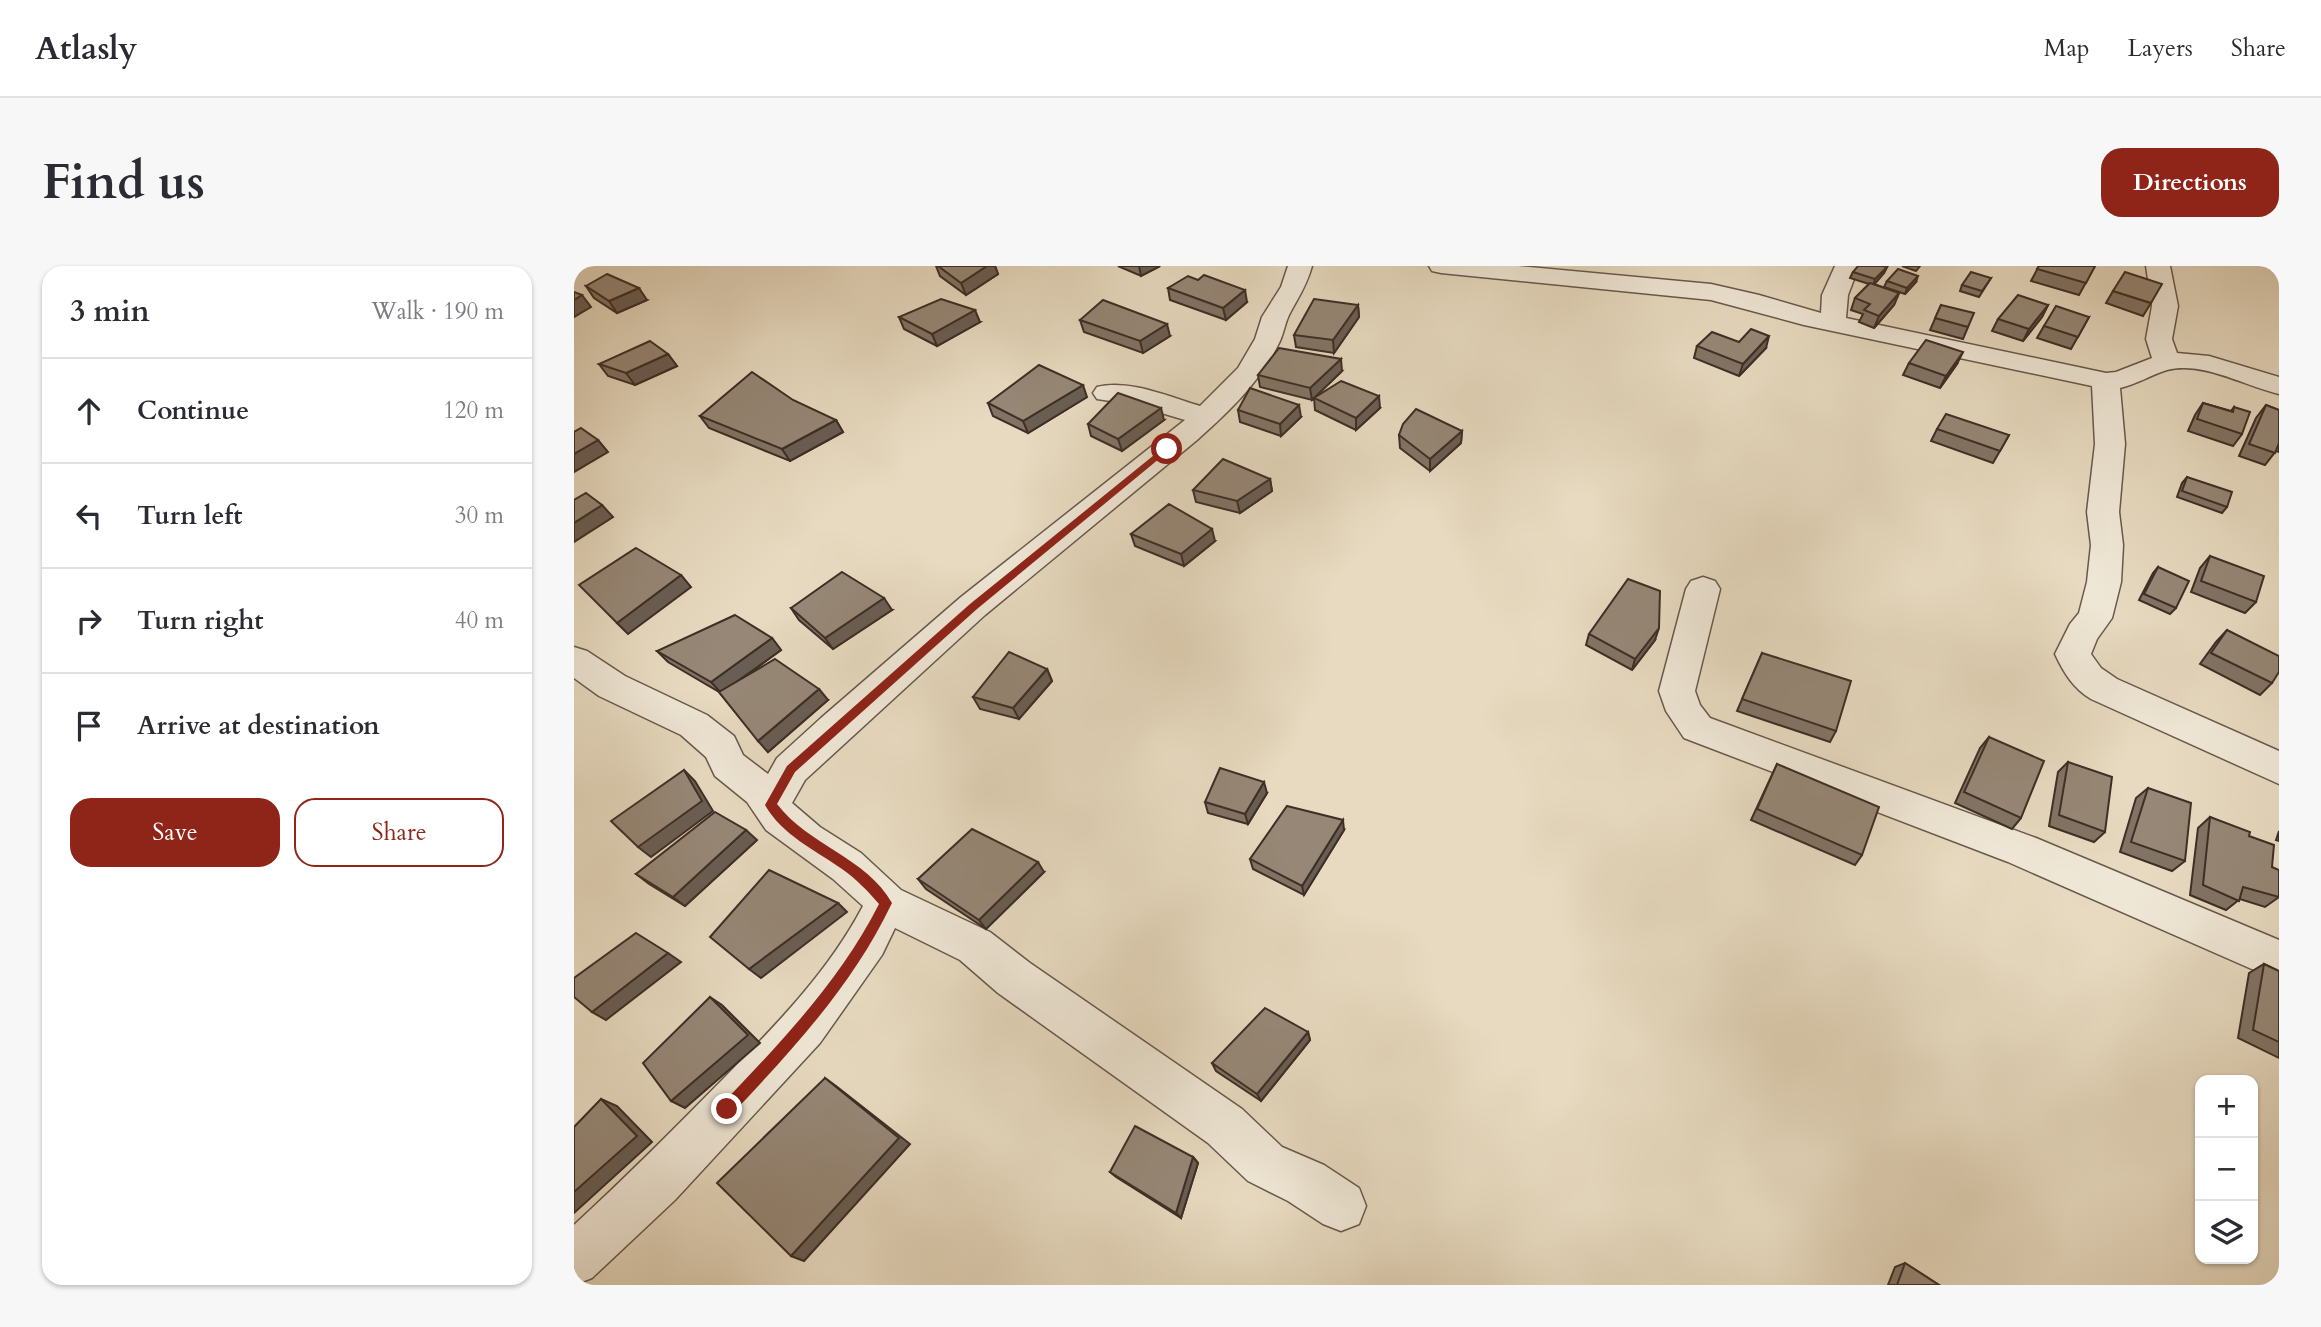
<!DOCTYPE html>
<html lang="en">
<head>
<meta charset="utf-8">
<style>
	body { margin:0; font-family:Cardo,serif; background:#f7f7f7; color:#2b2b33 }
	.controls { position:absolute; right:21px; bottom:21px; display:grid; overflow:hidden; border-radius:14px; box-shadow:0 2px 5px #0004 }
	.controls button { width:63px; height:63px; display:grid; place-items:center; padding:0; border:0; border-bottom:2px solid #e1e1e2; background:#fff; color:#2b2b33; font:35px sans-serif }
	.stop { position:absolute; width:21px; height:21px; margin:-16px; border:5px solid #8f2418; border-radius:50%; background:#fff }
	.stop.end { background:#8f2418; border-color:#fff; box-shadow:0 2px 7px #0008 }
	.list { margin:0; padding:0; list-style:none }
	h2 { display:flex; justify-content:space-between; align-items:center; height:91px; margin:0; padding:0 28px; font-size:30px }
	h2 small { font-size:23px; font-weight:400; color:#7c7c81 }
	.list li { display:grid; grid-template-columns:46px 1fr auto; gap:21px; align-items:center; box-sizing:border-box; height:105px; padding:0 28px; border-top:2px solid #e1e1e2 }
	.list b { display:block; font-size:26px; white-space:nowrap }
	.list em { font-size:23px; font-style:normal; color:#7c7c81 }
	.actions { display:flex; gap:14px; padding:21px 28px }
	.actions a { flex:1; padding:16px 0; border:2px solid #8f2418; border-radius:21px; text-align:center; font-size:24px; color:#8f2418 }
	.actions .main { background:#8f2418; color:#fff }
	.icon { flex:none; width:38px; height:38px; fill:none; stroke:currentColor; stroke-width:2; stroke-linecap:round; stroke-linejoin:round }
	.map { position:relative; flex:none; width:1705px; height:1019px; overflow:hidden; border-radius:21px }
	header { display:flex; align-items:center; gap:42px; box-sizing:border-box; height:98px; padding:0 35px; background:#fff; border-bottom:2px solid #e1e1e2 }
	header strong { font-size:33px }
	nav { display:flex; gap:38px; margin-inline-start:auto; font-size:24px }
	.intro { display:flex; align-items:center; justify-content:space-between; box-sizing:border-box; height:168px; padding:0 42px }
	h1 { margin:0; font-size:49px }
	.button { padding:18px 32px; border-radius:21px; background:#8f2418; color:#fff; font-size:24px; font-weight:700 }
	main { display:flex; gap:42px; padding:0 42px }
	aside { flex:1; background:#fff; border-radius:21px; box-shadow:0 2px 5px #0004 }
	.map>svg:first-child { display:block }
	.lines { fill:none; stroke-linecap:round; stroke-linejoin:round }
	.minor-casing { stroke:#68594c; stroke-width:3 }
	.minor { fill:#efe7d6; fill-rule:evenodd }
	.wall { fill:#817465; stroke:#3e2e26; stroke-width:2 }
	.shaded-wall { fill:#695e53; stroke:#3e2e26; stroke-width:2 }
	.building { fill:#968776; stroke:#3e2e26; stroke-width:2 }
	.route { fill:#8f2418 }
</style>
</head>
<body>
<header>
<strong>Atlasly</strong>
<nav><a>Map</a><a>Layers</a><a>Share</a></nav>
</header>
<div class="intro"><h1>Find us</h1><a class="button">Directions</a></div>
<main>
<aside>
<h2>3 min<small>Walk · 190 m</small></h2>
<ul class="list">
<li><svg class="icon" aria-label="ahead" viewBox="0 0 24 24"><path d="M12 20V5M6 11l6-6 6 6"/></svg><div><b>Continue</b></div><em>120 m</em></li>
<li><svg class="icon" aria-label="left" viewBox="0 0 24 24"><path d="M17 20v-9H6M10 6l-5 5 5 5"/></svg><div><b>Turn left</b></div><em>30 m</em></li>
<li><svg class="icon" aria-label="right" viewBox="0 0 24 24"><path d="M7 20v-9h11M14 6l5 5-5 5"/></svg><div><b>Turn right</b></div><em>40 m</em></li>
<li><svg class="icon" aria-label="arrive" viewBox="0 0 24 24"><path d="M6 21V4h12l-3 4 3 4H6"/></svg><div><b>Arrive at destination</b></div></li>
</ul>
<div class="actions"><a class="main">Save</a><a>Share</a></div>
</aside>
<div class="map">
<svg width="1705" height="1019" viewBox="0 0 1705 1019">
	<rect width="100%" height="100%" fill="#e7dac0"/>
	<filter id="stains"><feTurbulence type="fractalNoise" baseFrequency=".00286" numOctaves="4"/><feColorMatrix values="0 0 0 0 .2 0 0 0 0 .09 0 0 0 0 .02 0 0 0 .5 -.17"/></filter>
	<radialGradient id="worn" r=".72"><stop offset=".6" stop-color="#630" stop-opacity="0"/><stop offset="1" stop-color="#630" stop-opacity=".3"/></radialGradient>
	<g class="lines">
		<g class="minor-casing">
			<g id="minor">
				<path d="M 714,0 L 738,0 C 733,19 724,32 715,49 C 711,57 710,66 706,75 C 687,115 656,145 623,174 L 411,349 L 231,514 L 218,537 L 246,561 L 287,587 L 327,624 L 416,666 L 456,697 L 668,843 L 708,881 L 750,899 L 785,922 L 792,940 L 785,958 L 767,965 L 749,958 L 714,935 L 674,915 L 634,877 L 424,727 L 386,694 L 321,662 L 308,689 L 246,777 L 101,934 L 18,1012 L 0,1019 L 0,959 C 52,911 102,861 152,810 C 203,758 255,705 289,640 L 259,613 L 192,564 L 173,536 L 141,510 L 132,491 L 107,469 L 25,430 L 0,412 L 0,381 L 13,385 L 51,410 L 133,449 L 160,470 L 169,489 L 194,508 L 203,492 L 247,452 L 387,331 L 611,154 L 557,138 L 523,133 L 519,127 L 523,121 C 556,113 595,131 626,140 L 664,102 L 681,73 L 688,51 L 707,21 Z"/>
				<path d="M 855,0 L 944,0 L 1137,18 L 1185,29 L 1247,47 L 1248,29 L 1261,0 L 1285,0 L 1274,29 L 1272,52 L 1532,107 L 1542,106 L 1578,92 L 1572,73 L 1578,40 L 1572,0 L 1596,0 L 1604,40 L 1598,73 L 1603,87 L 1635,90 L 1705,111 L 1705,128 C 1670,120 1630,95 1593,104 C 1577,109 1563,118 1546,122 L 1551,178 L 1545,246 L 1549,279 L 1547,316 L 1538,352 L 1523,373 L 1517,388 L 1527,402 L 1543,413 L 1705,485 L 1705,518 L 1517,433 C 1499,422 1490,407 1481,388 L 1496,358 L 1505,347 L 1513,316 L 1517,279 L 1513,246 L 1521,178 L 1518,120 L 1230,59 L 1137,34 L 867,7 L 858,5 Z"/>
				<polygon points="1129,311 1141,315 1146,323 1121,425 1126,439 1136,452 1462,572 1705,674 1705,715 1434,596 1110,472 1092,445 1085,425 1112,323 1117,315"/>
			</g>
		</g>
		<use href="#minor" class="minor"/>
	</g>
	<g class="wall">
		<polygon points="362,0 421,0 424,8 392,29 366,10"/>
		<polygon points="544,0 586,0 567,10"/>
		<polygon points="1328,0 1346,0 1342,5"/>
		<polygon points="1465,0 1521,0 1505,29 1457,15"/>
		<polygon points="1313,1 1310,7 1300,18 1325,27 1320,39 1300,62 1285,56 1289,48 1277,44 1281,32 1295,18 1276,12 1279,6"/>
		<polygon points="1417,12 1405,31 1386,25 1388,19"/>
		<polygon points="624,14 673,36 652,54 596,34 594,22"/>
		<polygon points="1313,15 1342,16 1331,28 1310,21"/>
		<polygon points="12,20 73,34 43,47 20,32"/>
		<polygon points="1539,25 1577,37 1569,50 1532,37"/>
		<polygon points="784,39 785,51 760,87 722,81 720,69"/>
		<polygon points="1367,39 1394,61 1389,73 1356,64"/>
		<polygon points="1474,39 1468,51 1449,75 1418,65 1424,53"/>
		<polygon points="325,51 406,56 363,80 330,63"/>
		<polygon points="1515,51 1497,83 1463,72 1470,60"/>
		<polygon points="506,54 596,70 569,87 510,66"/>
		<polygon points="1165,76 1192,82 1165,110 1120,92 1123,80"/>
		<polygon points="94,88 103,100 61,119 34,110 25,98"/>
		<polygon points="1335,97 1383,98 1366,122 1329,109"/>
		<polygon points="768,105 741,131 806,142 782,164 741,144 740,132 738,134 686,121 684,109"/>
		<polygon points="513,131 454,167 419,150 414,137"/>
		<polygon points="1629,137 1657,145 1660,141 1668,168 1659,180 1614,165 1621,149"/>
		<polygon points="1692,139 1705,144 1705,186 1702,185 1691,199 1665,190 1682,152"/>
		<polygon points="664,144 727,151 707,170 666,156"/>
		<polygon points="126,150 262,154 269,166 216,195 135,162"/>
		<polygon points="590,154 548,185 517,170 514,158"/>
		<polygon points="1363,163 1435,169 1419,197 1357,175"/>
		<polygon points="888,165 887,177 856,205 826,182 825,169"/>
		<polygon points="1613,211 1653,241 1648,247 1603,231 1608,217"/>
		<polygon points="696,213 698,225 666,247 622,236 619,224"/>
		<polygon points="557,268 641,275 610,300 561,280"/>
		<polygon points="1636,290 1682,336 1671,347 1617,326 1626,302"/>
		<polygon points="1584,301 1602,342 1596,348 1565,334 1579,307"/>
		<polygon points="217,342 318,344 259,383 225,354"/>
		<polygon points="1653,364 1698,417 1686,429 1626,398 1642,376"/>
		<polygon points="1015,368 1081,374 1058,404 1012,379"/>
		<polygon points="198,372 207,384 166,414 254,434 194,486 145,426 94,396 83,385"/>
		<polygon points="1188,387 1262,465 1256,476 1163,445"/>
		<polygon points="473,403 478,415 445,453 406,443 399,431"/>
		<polygon points="1415,471 1447,552 1438,563 1381,537 1406,482"/>
		<polygon points="1494,496 1531,566 1520,576 1475,560 1484,506"/>
		<polygon points="1203,498 1288,589 1281,599 1177,554"/>
		<polygon points="1574,522 1611,595 1598,605 1546,586 1562,532"/>
		<polygon points="693,527 674,558 634,547 631,536"/>
		<polygon points="1636,551 1675,570 1698,601 1705,631 1691,641 1666,633 1652,644 1616,629 1624,562"/>
		<polygon points="770,564 730,629 679,603 676,593"/>
		<polygon points="1705,565 1705,575 1702,574"/>
		<polygon points="183,574 111,640 75,618 62,608"/>
		<polygon points="470,606 412,663 352,623 344,613"/>
		<polygon points="1690,698 1705,705 1705,792 1664,772 1675,707"/>
		<polygon points="734,766 736,774 687,835 642,805 638,797"/>
		<polygon points="619,891 624,897 607,952 542,911 536,906"/>
		<polygon points="1331,997 1365,1019 1314,1019 1321,1001"/>
	</g>
	<g class="shaded-wall">
		<polygon points="413,0 421,0 424,8 392,29 387,17"/>
		<polygon points="565,0 586,0 567,10"/>
		<polygon points="1313,1 1310,7 1299,20 1301,13"/>
		<polygon points="1344,10 1342,16 1331,28 1333,22"/>
		<polygon points="65,22 73,34 43,47 35,35"/>
		<polygon points="671,24 673,36 652,54 649,42"/>
		<polygon points="1325,27 1320,39 1300,62 1305,50"/>
		<polygon points="8,29 17,41 0,51 0,34"/>
		<polygon points="784,39 785,51 760,87 759,74"/>
		<polygon points="1474,39 1468,51 1449,75 1455,63"/>
		<polygon points="401,44 406,56 363,80 358,68"/>
		<polygon points="593,58 596,70 569,87 566,75"/>
		<polygon points="1195,70 1192,82 1165,110 1169,98"/>
		<polygon points="1389,86 1383,98 1366,122 1372,110"/>
		<polygon points="94,88 103,100 61,119 52,107"/>
		<polygon points="767,93 768,105 738,134 736,122"/>
		<polygon points="509,119 513,131 454,167 449,155"/>
		<polygon points="805,130 806,142 782,164 782,152"/>
		<polygon points="725,139 727,151 707,170 706,158"/>
		<polygon points="587,142 590,154 548,185 544,173"/>
		<polygon points="262,154 269,166 216,195 208,183"/>
		<polygon points="888,165 887,177 856,205 856,193"/>
		<polygon points="24,174 34,186 0,206 0,188"/>
		<polygon points="696,213 698,225 666,247 663,235"/>
		<polygon points="28,239 39,251 0,276 0,257"/>
		<polygon points="638,263 641,275 610,300 607,288"/>
		<polygon points="107,309 117,321 54,368 43,357"/>
		<polygon points="310,332 318,344 259,383 251,372"/>
		<polygon points="1085,362 1081,374 1058,404 1061,393"/>
		<polygon points="198,372 207,384 147,427 137,416"/>
		<polygon points="473,403 478,415 445,453 439,442"/>
		<polygon points="245,423 254,434 194,486 184,475"/>
		<polygon points="110,504 121,515 139,545 77,591 64,581"/>
		<polygon points="690,516 693,527 674,558 671,548"/>
		<polygon points="769,554 770,564 730,629 728,620"/>
		<polygon points="172,564 183,574 111,640 99,631"/>
		<polygon points="464,596 470,606 412,663 405,654"/>
		<polygon points="264,637 273,646 187,712 175,703"/>
		<polygon points="94,687 107,696 32,754 18,746"/>
		<polygon points="136,731 148,739 186,777 111,842 97,835"/>
		<polygon points="734,766 736,774 687,835 683,828"/>
		<polygon points="251,812 262,820 336,878 230,995 217,990"/>
		<polygon points="27,833 43,840 78,876 0,947 0,926"/>
		<polygon points="619,891 624,897 607,952 602,947"/>
	</g>
	<g class="building">
		<polygon points="364,0 413,0 387,17"/>
		<polygon points="1284,0 1309,0 1313,1 1301,13 1279,6"/>
		<polygon points="1465,0 1521,0 1512,17 1463,3"/>
		<polygon points="1324,3 1344,10 1333,22 1313,15"/>
		<polygon points="1397,6 1417,12 1408,25 1388,19"/>
		<polygon points="1551,6 1588,18 1577,37 1539,25"/>
		<polygon points="33,8 65,22 35,35 12,20"/>
		<polygon points="630,9 671,24 649,42 594,22 614,10 624,14"/>
		<polygon points="1296,17 1325,27 1305,50 1290,44 1296,38 1281,32"/>
		<polygon points="0,26 8,29 0,34"/>
		<polygon points="1444,29 1474,39 1455,63 1424,53"/>
		<polygon points="367,33 401,44 358,68 325,51"/>
		<polygon points="740,33 784,39 759,74 720,69"/>
		<polygon points="529,34 593,58 566,75 506,54"/>
		<polygon points="1367,39 1400,47 1394,61 1361,52"/>
		<polygon points="1482,40 1515,51 1504,71 1470,60"/>
		<polygon points="1177,63 1195,70 1169,98 1123,80 1138,66 1165,76"/>
		<polygon points="1352,74 1389,86 1372,110 1335,97"/>
		<polygon points="76,75 94,88 52,107 25,98"/>
		<polygon points="705,82 767,93 736,122 684,109"/>
		<polygon points="465,99 509,119 449,155 414,137"/>
		<polygon points="178,106 219,134 262,154 208,183 126,150"/>
		<polygon points="767,115 805,130 782,152 740,132"/>
		<polygon points="676,122 725,139 706,158 664,144"/>
		<polygon points="544,127 587,142 544,173 514,158"/>
		<polygon points="1629,137 1659,146 1660,141 1676,146 1668,168 1623,153"/>
		<polygon points="1692,139 1705,144 1705,177 1701,187 1675,178"/>
		<polygon points="842,143 888,165 856,193 825,169 829,158"/>
		<polygon points="1372,148 1435,169 1426,185 1363,163"/>
		<polygon points="7,162 24,174 0,188 0,166"/>
		<polygon points="649,193 696,213 663,235 619,224"/>
		<polygon points="1613,211 1658,226 1653,241 1608,225"/>
		<polygon points="12,227 28,239 0,257 0,234"/>
		<polygon points="595,238 638,263 607,288 557,268"/>
		<polygon points="62,282 107,309 43,357 5,319"/>
		<polygon points="1636,290 1690,310 1682,336 1627,315"/>
		<polygon points="1584,301 1615,315 1602,342 1570,328"/>
		<polygon points="268,306 310,332 251,372 217,342"/>
		<polygon points="1054,313 1086,325 1085,362 1061,393 1015,368"/>
		<polygon points="161,349 198,372 137,416 83,385"/>
		<polygon points="1653,364 1705,390 1705,406 1698,417 1637,387"/>
		<polygon points="435,386 473,403 439,442 399,431"/>
		<polygon points="1188,387 1277,415 1262,465 1168,433"/>
		<polygon points="201,393 245,423 184,475 145,426"/>
		<polygon points="1415,471 1470,495 1447,552 1390,526"/>
		<polygon points="1494,496 1538,511 1531,566 1485,549"/>
		<polygon points="1203,498 1305,541 1288,589 1183,543"/>
		<polygon points="646,502 690,516 671,548 631,536"/>
		<polygon points="110,504 128,535 64,581 37,555"/>
		<polygon points="1574,522 1617,537 1611,595 1557,576"/>
		<polygon points="713,540 769,554 728,620 676,593"/>
		<polygon points="141,546 172,564 99,631 62,608"/>
		<polygon points="1636,551 1676,566 1675,570 1700,579 1698,601 1705,604 1705,631 1669,621 1665,635 1629,619"/>
		<polygon points="398,563 464,596 405,654 344,613"/>
		<polygon points="195,604 264,637 175,703 136,671"/>
		<polygon points="62,667 94,687 18,746 0,731 0,712"/>
		<polygon points="1690,698 1705,705 1705,776 1679,764"/>
		<polygon points="136,731 174,769 97,835 69,797"/>
		<polygon points="691,742 734,766 683,828 638,797"/>
		<polygon points="251,812 325,872 217,990 143,917"/>
		<polygon points="27,833 63,870 0,926 0,861"/>
		<polygon points="561,860 619,891 602,947 536,906"/>
		<polygon points="1331,997 1365,1019 1323,1019"/>
	</g>
	<path class="route" d="M 590,181 L 597,183 L 403,343 L 221,506 L 203,538 C 234,579 293,592 318,637 C 279,719 219,783 158,848 L 148,848 L 148,838 C 207,776 266,715 305,638 C 294,625 282,613 268,603 C 241,584 208,569 191,539 L 213,500 L 396,338 Z"/>
	<rect width="100%" height="100%" filter="url(#stains)"/>
	<rect width="100%" height="100%" fill="url(#worn)"/>
</svg>
<div class="controls">
<button>+</button>
<button>−</button>
<button><svg class="icon" aria-label="layers" viewBox="0 0 24 24"><path d="M12 4l9 5-9 5-9-5zM3 14l9 5 9-5"/></svg></button>
</div>
<div class="stop" style="left:593px;top:183px"></div>
<div class="stop end" style="left:153px;top:843px"></div>
</div>
</main>
</body>
</html>
